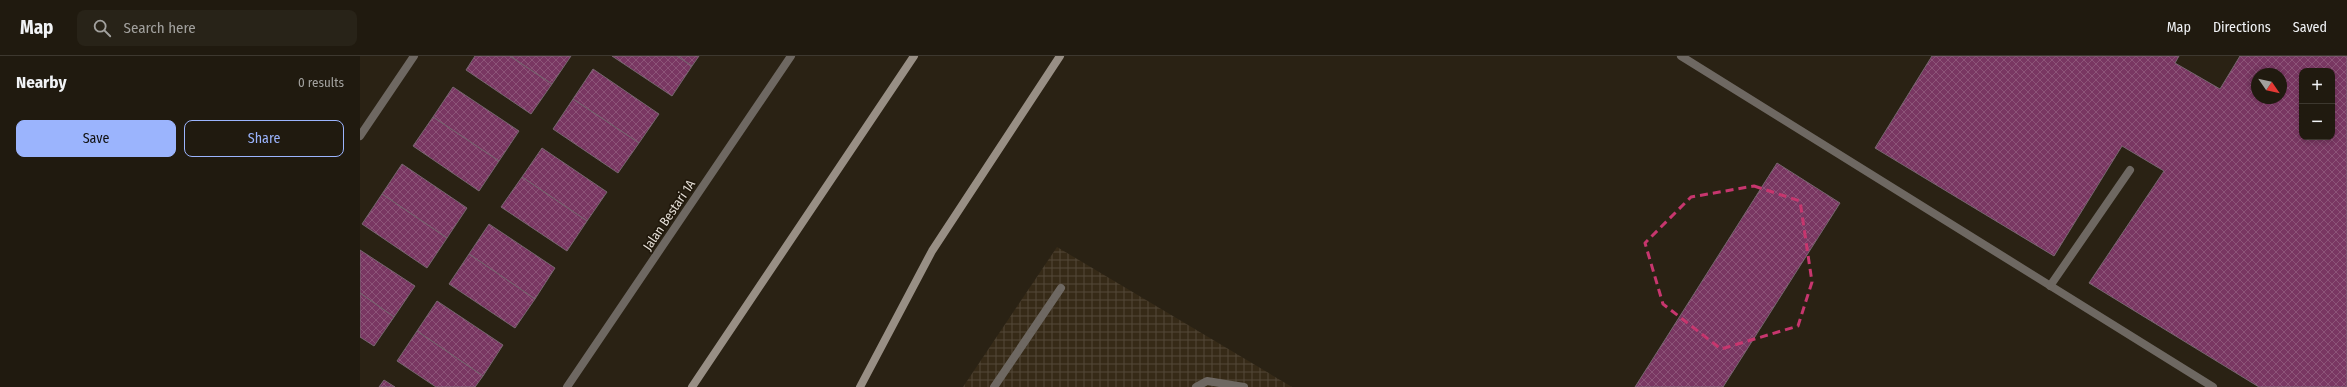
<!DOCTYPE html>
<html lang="en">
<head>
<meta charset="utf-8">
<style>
	body { margin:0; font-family:"Fira Sans Condensed",sans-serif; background:#282318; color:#f1f3f6 }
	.controls { position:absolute; right:12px; top:12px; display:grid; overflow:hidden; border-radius:8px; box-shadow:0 2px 6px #0003 }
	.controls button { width:36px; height:36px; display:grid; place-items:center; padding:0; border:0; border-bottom:1px solid #3d382f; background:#201a0f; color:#f1f3f6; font:20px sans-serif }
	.compass { position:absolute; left:1891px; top:12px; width:36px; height:36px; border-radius:50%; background:#201a0f; box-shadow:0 2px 6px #0003; rotate:124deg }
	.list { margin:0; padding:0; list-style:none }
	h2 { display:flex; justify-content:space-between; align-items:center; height:52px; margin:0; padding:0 16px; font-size:17px }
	h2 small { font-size:13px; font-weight:400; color:#a2a19e }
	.actions { display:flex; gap:8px; padding:12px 16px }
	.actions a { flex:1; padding:9px 0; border:1px solid #9bb4fd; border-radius:8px; text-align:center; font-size:14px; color:#9bb4fd }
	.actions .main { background:#9bb4fd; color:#111 }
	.icon { flex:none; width:22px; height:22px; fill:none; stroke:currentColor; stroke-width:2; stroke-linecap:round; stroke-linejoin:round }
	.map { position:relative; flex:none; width:1987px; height:331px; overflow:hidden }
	header { display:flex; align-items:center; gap:24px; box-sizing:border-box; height:56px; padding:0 20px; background:#201a0f; border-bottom:1px solid #3d382f }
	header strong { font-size:19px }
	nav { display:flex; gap:22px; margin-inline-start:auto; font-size:14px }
	.search { width:280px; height:36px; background:#282318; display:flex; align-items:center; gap:10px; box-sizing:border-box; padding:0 14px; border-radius:8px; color:#a2a19e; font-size:15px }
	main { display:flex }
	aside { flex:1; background:#201a0f }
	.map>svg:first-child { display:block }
	.industrial { fill:url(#industrial-grid) }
	.building { fill:url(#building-cross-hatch); stroke:#776670; fill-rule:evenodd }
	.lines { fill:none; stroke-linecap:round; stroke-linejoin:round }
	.lane { stroke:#6e6862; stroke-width:8 }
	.street { stroke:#6e6862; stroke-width:8 }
	.secondary { stroke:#988f85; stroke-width:8 }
	.marked { fill:none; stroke:#c7366e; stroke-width:3; stroke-dasharray:8 5; stroke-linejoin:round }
	.labels { text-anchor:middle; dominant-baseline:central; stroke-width:3.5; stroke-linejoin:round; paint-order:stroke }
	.street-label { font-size:13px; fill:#e5dfd7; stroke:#20180b }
</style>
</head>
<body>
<header>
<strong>Map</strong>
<div class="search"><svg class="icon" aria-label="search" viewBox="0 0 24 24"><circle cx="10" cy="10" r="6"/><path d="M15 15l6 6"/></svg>Search here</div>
<nav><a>Map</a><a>Directions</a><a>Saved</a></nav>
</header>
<main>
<aside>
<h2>Nearby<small>0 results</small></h2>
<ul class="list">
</ul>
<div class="actions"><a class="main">Save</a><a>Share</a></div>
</aside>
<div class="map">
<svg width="1987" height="331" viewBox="0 0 1987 331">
	<defs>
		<pattern id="industrial-grid" width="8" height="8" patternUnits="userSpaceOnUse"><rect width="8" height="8" fill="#362a17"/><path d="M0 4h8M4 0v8" fill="none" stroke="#534838"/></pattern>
		<pattern id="building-cross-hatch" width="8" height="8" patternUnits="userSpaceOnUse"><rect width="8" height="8" fill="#793762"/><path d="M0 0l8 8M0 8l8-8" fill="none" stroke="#8c5478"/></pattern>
	</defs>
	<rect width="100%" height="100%" fill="#2a2214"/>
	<polygon class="industrial" points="697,191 932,331 603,331"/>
	<g class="building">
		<polygon points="115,0 150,0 192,28 171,58 106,14"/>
		<polygon points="150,0 211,0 192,28"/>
		<polygon points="252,0 317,0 332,10 312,40"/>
		<polygon points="317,0 339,0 332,10"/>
		<path d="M 1572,0 L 1819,0 L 1815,7 L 1860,33 L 1880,0 L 1987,0 L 1987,331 L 1899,331 L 1729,227 L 1804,115 L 1762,90 L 1694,200 L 1515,92 ZM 1942,15 L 1972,15 L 1972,81 L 1942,81 ZM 1897,18 L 1921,18 L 1921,42 L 1897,42 Z"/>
		<polygon points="233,13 299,58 279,87 213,43"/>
		<polygon points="93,31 159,75 139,105 73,61"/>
		<polygon points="213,43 279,87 258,117 193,73"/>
		<polygon points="73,61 139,105 119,135 53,90"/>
		<polygon points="182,92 247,136 227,165 162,121"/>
		<polygon points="1417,107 1480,147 1363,331 1275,331"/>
		<polygon points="42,108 107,152 87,182 22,138"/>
		<polygon points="162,121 227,165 207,195 141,151"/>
		<polygon points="22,138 87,182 67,212 2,168"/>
		<polygon points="129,168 195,212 175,243 109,198"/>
		<polygon points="0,194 55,230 34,261 0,237"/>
		<polygon points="109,198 175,243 155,272 89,228"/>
		<polygon points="0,237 34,261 14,290 0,281"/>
		<polygon points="77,245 143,289 123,320 57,275"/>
		<polygon points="57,275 123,320 115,331 76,331 37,305"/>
		<polygon points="24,324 35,331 19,331"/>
	</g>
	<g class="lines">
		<g class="lane">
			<polyline points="1321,0 1853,331"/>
			<polyline points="1690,230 1770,114"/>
			<polyline points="836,331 847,325 884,331"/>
		</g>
		<g class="street">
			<polyline points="0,80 54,0"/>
			<polyline points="207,331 431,0"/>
			<polyline points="634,331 701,232"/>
		</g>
		<g class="secondary">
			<polyline points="332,331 554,0"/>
			<polyline points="500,331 572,195 700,0"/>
		</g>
	</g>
	<path class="marked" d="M 1394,130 L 1440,145 L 1452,226 L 1438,270 L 1361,293 L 1303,248 L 1285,187 L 1331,141 Z"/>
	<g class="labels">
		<g class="street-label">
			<text transform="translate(309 159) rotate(-56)">Jalan Bestari 1A</text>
		</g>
	</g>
</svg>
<div class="controls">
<button>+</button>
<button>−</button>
</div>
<svg class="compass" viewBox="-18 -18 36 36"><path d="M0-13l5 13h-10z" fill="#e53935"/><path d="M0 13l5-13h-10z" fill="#a2a19e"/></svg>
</div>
</main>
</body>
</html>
